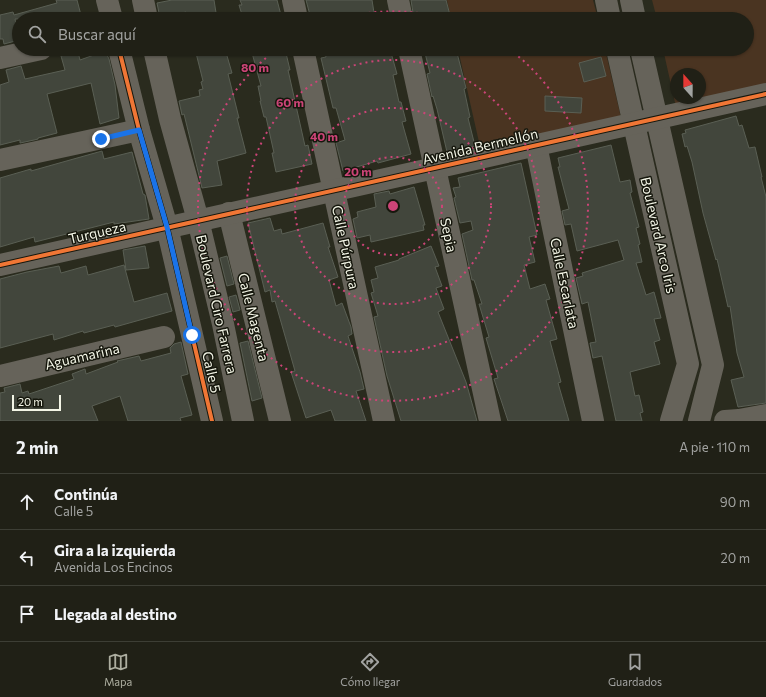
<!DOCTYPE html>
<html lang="es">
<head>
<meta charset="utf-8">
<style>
	body { margin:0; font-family:Commissioner,sans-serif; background:#2d2d23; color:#f1f3f6 }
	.compass { position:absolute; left:670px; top:68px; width:36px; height:36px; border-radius:50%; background:#202016; box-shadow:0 1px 3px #0004; rotate:339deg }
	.scale { position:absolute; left:12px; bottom:10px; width:49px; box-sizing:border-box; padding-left:4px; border:2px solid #f3f5e6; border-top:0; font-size:11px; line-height:14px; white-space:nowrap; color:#f3f5e6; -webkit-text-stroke:3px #16170d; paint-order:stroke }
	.stop { position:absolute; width:12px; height:12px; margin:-9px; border:3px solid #1a73e8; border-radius:50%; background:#fff }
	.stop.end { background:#1a73e8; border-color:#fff; box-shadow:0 1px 4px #0008 }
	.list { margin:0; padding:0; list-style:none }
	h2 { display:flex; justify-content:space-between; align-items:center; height:52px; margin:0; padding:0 16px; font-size:17px }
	h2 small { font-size:13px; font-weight:400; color:#a2a3a1 }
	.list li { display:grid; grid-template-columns:26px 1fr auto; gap:12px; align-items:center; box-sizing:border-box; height:56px; padding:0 16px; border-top:1px solid #3d3e35 }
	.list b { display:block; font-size:15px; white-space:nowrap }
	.list p { margin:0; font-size:13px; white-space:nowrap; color:#a2a3a1 }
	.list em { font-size:13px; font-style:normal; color:#a2a3a1 }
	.icon { flex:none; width:22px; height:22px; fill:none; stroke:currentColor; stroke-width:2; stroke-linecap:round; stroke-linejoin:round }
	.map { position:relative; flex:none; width:766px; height:421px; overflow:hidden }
	.search { position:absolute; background:#202016; box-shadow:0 1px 3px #0004; left:12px; right:12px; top:12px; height:44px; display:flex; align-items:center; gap:10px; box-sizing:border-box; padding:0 14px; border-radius:22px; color:#a2a3a1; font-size:15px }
	.sheet { height:220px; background:#202016 }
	nav { display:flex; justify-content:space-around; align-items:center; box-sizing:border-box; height:56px; border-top:1px solid #3d3e35; background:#202016; font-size:11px; color:#a2a3a1 }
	nav a { display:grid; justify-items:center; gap:2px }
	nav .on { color:#adaea0 }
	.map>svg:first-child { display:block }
	.green { fill:#4a3421; fill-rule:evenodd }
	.building { fill:#42463c; stroke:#5a5f54 }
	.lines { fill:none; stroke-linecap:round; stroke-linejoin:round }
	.minor { stroke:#66635a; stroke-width:22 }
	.cycleway-casing { stroke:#16170d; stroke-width:6 }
	.cycleway { stroke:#f07635; stroke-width:4 }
	.route { stroke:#1a73e8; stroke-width:5 }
	.ring { fill:none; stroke:#c47; stroke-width:2; stroke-dasharray:2 4 }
	.labels { text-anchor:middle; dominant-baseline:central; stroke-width:3; stroke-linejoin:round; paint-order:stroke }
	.street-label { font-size:14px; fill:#f3f5e6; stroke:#16170d }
	.centre { fill:#c47; stroke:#16170d; stroke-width:2 }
	.ring-label { font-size:12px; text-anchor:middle; font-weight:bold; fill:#c47; stroke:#16170d; stroke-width:3; stroke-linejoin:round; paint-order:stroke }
</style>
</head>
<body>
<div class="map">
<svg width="766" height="421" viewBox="0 0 766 421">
	<rect width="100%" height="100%" fill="#2a2b1e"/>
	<g class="green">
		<polygon points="447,0 593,0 598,19 451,19"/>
		<path d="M 652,0 L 766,0 L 766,87 L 676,107 L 663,49 L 747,49 L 747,19 L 657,19 ZM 676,74 L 700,74 L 700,98 L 676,98 Z"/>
		<polygon points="458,49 605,49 622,122 481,151"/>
	</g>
	<g class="building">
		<polygon points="56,0 77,0 82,19 15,19 19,40 4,44 3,39 0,39 0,15 13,12 14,15 57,3"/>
		<polygon points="172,0 214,0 217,19 188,19 186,12 160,18 157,3"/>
		<polygon points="240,0 277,0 282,19 243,18 239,5 242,5"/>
		<polygon points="306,0 372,0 375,19 345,19 344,15 328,19 311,19"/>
		<polygon points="411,0 446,0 451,19 414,19"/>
		<polygon points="195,49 225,49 232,73 228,74 239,118 237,118 246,153 217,161 222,185 202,188 184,114 182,115 179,101 200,96 199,90 203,89 201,82 203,81"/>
		<polygon points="251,49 285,49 290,70 288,70 305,146 308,145 312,164 276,172 272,153 274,153 266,117 264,117 260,101 261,101 258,86 261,86"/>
		<polygon points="324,49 390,49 397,74 393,75 399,102 401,102 406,121 402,122 411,154 378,163 377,161 343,171 336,143 345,140 336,108 333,108 321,58 326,57"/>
		<polygon points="424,49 456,49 466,88 464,89 470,117 468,118 475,146 447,152 437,109 433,96 432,97 427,74 430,73"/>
		<polygon points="105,51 109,59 115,85 119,118 100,124 91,83 47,94 57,133 38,138 38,139 34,140 20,143 20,140 0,145 0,85 9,82 6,70 21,66 25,79 65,70 61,56 78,52 80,60"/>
		<polygon points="601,57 606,76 584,82 579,63"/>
		<polygon points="545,96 582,98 581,113 545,111"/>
		<polygon points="736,116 739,126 742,125 749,148 755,147 762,177 761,177 766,197 766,403 738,407 731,380 744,377 737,353 730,306 728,307 717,259 716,260 703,213 692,162 687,146 685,147 682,134 686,133 685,130"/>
		<polygon points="611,145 620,182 630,180 632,192 630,193 639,227 636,228 640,244 638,245 642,262 636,263 646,295 654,292 661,318 654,319 660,340 654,342 660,364 630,372 635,396 639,395 643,412 640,413 642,421 616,421 602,356 593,358 590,343 596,342 588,302 582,304 576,278 583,276 582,273 624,260 618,240 577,251 571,224 565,225 562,211 569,209 558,167 560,167 558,158"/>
		<polygon points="102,151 104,159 132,152 143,194 145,195 149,219 114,224 114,222 35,242 34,237 0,247 0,178 31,169 31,171"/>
		<polygon points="521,163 537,235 529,237 535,262 524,265 530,289 545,284 550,299 546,300 557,339 550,341 561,382 558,383 569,421 508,421 494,379 498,378 486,338 489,337 479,304 482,304 474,280 472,280 462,234 473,230 471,221 460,223 454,198 456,197 453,188 460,187 458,178"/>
		<polygon points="414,187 425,225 423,225 424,230 371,242 370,235 357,238 353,219 358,217 357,212 376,207 374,194 389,191 390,194"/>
		<polygon points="270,218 274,231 281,229 282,234 323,223 330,247 328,247 338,277 329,280 336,306 342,303 351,327 352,334 348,336 360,372 364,389 356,391 366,421 335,421 331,410 306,418 291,372 295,371 275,301 272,302 270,290 265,292 248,223"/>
		<polygon points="145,246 149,268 126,270 123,250"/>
		<polygon points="431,246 439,266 435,267 442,286 436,288 444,309 438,312 466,382 477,421 401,421 387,376 374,317 378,316 371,293 374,292 371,280 378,278 375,267 399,260 399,259"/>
		<polygon points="227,256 234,284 227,286 220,258"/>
		<polygon points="124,265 134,302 167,293 172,311 115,327 114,325 84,333 83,331 54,340 53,334 0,348 0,279 27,272 59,266 61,273 86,266 88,275"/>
		<polygon points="236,295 240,310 233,312 229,297"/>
		<polygon points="248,341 262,398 252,401 240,343"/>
		<polygon points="181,342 188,374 181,376 192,415 180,418 181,421 128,421 120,396 92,406 98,421 0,421 0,393 5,392 4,388 20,384 22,393 28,391 29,394 74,379 72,374 85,369 86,374 118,362 117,361 139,356 141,361 171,353 170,348 174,344"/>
	</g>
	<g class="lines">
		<g class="minor">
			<polyline points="107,0 112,19"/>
			<polyline points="143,0 147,19"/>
			<polyline points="293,0 297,19"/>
			<polyline points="398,0 402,19"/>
			<polyline points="606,0 610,19"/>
			<polyline points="631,0 635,19"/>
			<polyline points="119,49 139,130 167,227 212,421"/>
			<polyline points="154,49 170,119 198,220 223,324 243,421"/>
			<polyline points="303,49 384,421"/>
			<polyline points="409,49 490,421"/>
			<polyline points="617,49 688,364 671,421"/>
			<polyline points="641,49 713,365 699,421"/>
			<polyline points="0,58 41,49"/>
			<polyline points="536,145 593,421"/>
			<polyline points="0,160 139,130"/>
			<polyline points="229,213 280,421"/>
			<polyline points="0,265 766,94"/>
			<polyline points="0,376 164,337"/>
			<polyline points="725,421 739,420 766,415"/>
		</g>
		<g class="cycleway-casing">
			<g id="cycleway">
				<polyline points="119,49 139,130 167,227 212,421"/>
				<polyline points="0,265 766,94"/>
			</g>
		</g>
		<use href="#cycleway" class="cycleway"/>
	</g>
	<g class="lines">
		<polyline class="route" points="101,139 139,130 167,227 192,335"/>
	</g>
	<g class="ring">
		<circle cx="393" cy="206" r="49"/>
		<circle cx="393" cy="206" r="98"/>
		<circle cx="393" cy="206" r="146"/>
		<path d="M339 19A195 195 0 0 1 447 19M509 49A195 195 0 1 1 277 49"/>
	</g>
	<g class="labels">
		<g class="street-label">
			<text transform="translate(480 146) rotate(-13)">Avenida Bermellón</text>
			<text transform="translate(97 232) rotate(-13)">Turqueza</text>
			<text transform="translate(449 235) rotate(78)">Sepia</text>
			<text transform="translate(659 235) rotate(77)">Boulevard Arco Iris</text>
			<text transform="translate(346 247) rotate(78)">Calle Púrpura</text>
			<text transform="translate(565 283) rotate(78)">Calle Escarlata</text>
			<text transform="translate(217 304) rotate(77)">Boulevard Ciro Farrera</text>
			<text transform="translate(254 317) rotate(76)">Calle Magenta</text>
			<text transform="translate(82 356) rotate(-13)">Aguamarina</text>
			<text transform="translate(212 372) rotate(77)">Calle 5</text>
		</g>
	</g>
	<circle cx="393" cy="206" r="6" class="centre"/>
	<g class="ring-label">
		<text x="255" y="72">80 m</text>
		<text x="290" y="107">60 m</text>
		<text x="324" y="141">40 m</text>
		<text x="358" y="176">20 m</text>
	</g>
</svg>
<svg class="compass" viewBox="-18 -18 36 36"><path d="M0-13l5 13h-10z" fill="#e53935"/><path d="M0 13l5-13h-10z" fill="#a2a3a1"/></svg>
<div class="scale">20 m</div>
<div class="stop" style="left:192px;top:335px"></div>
<div class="stop end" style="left:101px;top:139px"></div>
<div class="search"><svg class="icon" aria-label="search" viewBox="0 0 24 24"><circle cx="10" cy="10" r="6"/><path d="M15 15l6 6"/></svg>Buscar aquí</div>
</div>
<section class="sheet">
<h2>2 min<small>A pie · 110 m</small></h2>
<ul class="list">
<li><svg class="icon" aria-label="ahead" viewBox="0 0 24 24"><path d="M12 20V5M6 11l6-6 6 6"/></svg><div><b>Continúa</b><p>Calle 5</p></div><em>90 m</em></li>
<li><svg class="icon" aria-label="left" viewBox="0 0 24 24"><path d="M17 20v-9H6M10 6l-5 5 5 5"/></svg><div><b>Gira a la izquierda</b><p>Avenida Los Encinos</p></div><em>20 m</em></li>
<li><svg class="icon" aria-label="arrive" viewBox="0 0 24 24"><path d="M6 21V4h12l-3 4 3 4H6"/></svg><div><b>Llegada al destino</b></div></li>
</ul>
</section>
<nav>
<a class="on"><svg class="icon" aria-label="map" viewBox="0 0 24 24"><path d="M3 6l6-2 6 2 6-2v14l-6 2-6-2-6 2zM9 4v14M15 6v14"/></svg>Mapa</a>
<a><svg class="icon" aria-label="directions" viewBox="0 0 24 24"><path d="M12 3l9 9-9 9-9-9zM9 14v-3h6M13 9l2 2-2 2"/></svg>Cómo llegar</a>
<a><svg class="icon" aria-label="saved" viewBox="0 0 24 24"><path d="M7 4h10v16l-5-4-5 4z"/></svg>Guardados</a>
</nav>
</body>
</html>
